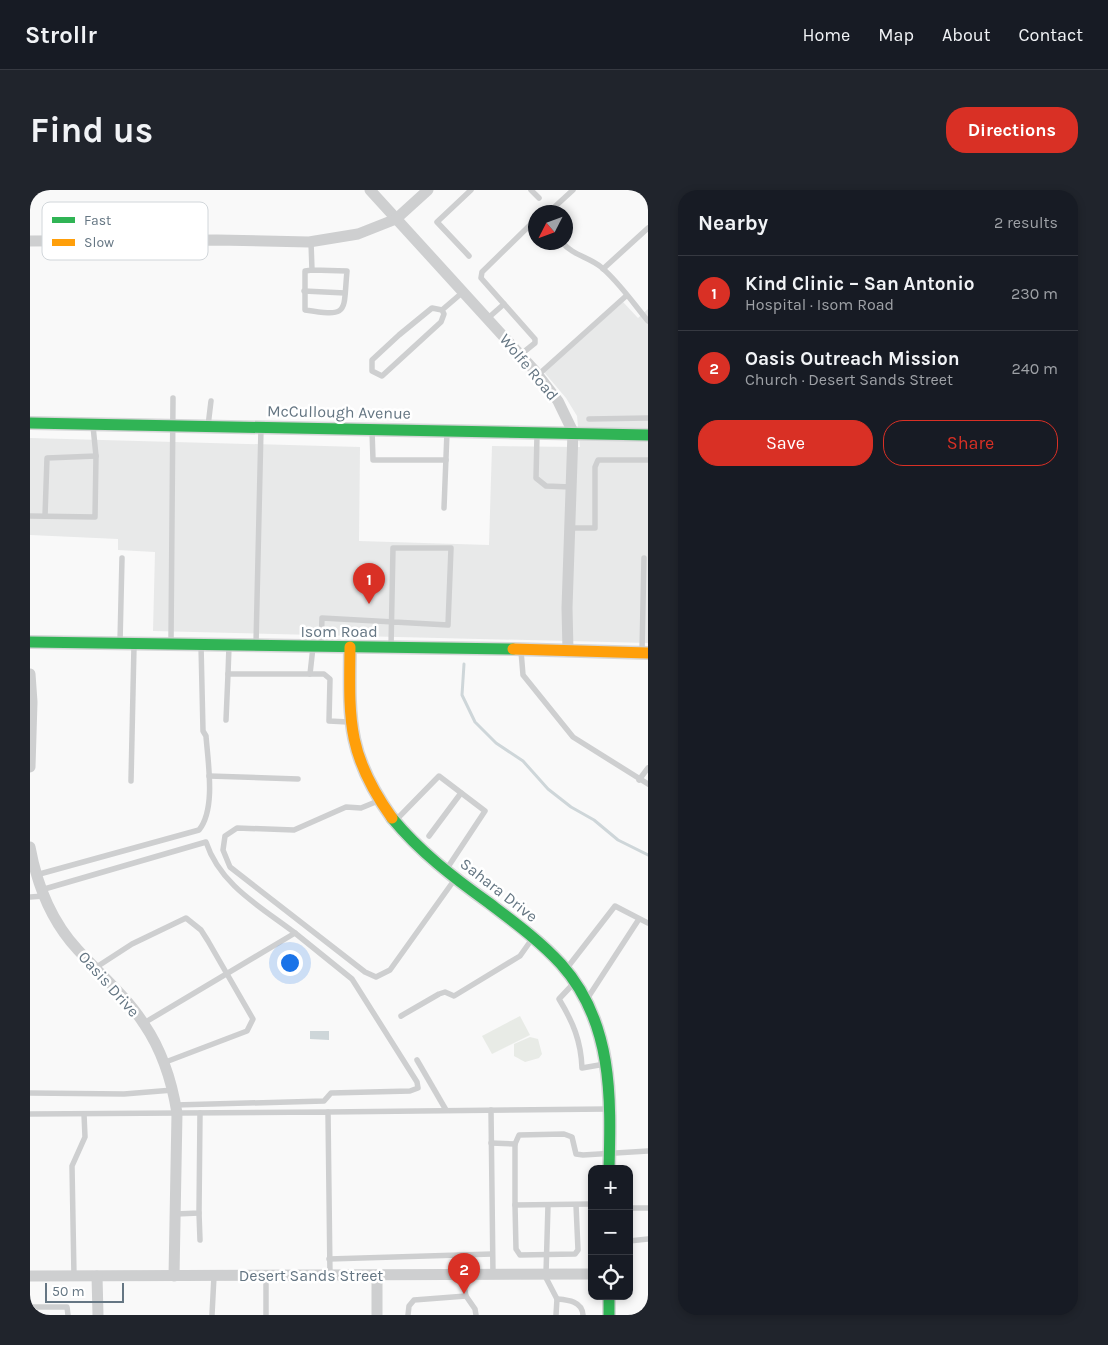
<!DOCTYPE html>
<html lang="en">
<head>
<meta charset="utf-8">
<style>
	body { margin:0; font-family:Karla,sans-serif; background:#20242c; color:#f1f3f6 }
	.controls { position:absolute; right:15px; bottom:15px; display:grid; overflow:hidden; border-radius:10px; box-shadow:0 2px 8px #0003 }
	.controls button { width:45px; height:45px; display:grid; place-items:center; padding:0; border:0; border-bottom:1px solid #363941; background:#171b24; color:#f1f3f6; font:25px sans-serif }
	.compass { position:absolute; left:498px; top:15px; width:45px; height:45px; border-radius:50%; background:#171b24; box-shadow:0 2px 8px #0003; rotate:228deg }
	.scale { position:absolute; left:15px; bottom:12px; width:79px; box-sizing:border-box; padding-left:5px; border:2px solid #657683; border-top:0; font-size:14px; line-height:18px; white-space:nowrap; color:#657683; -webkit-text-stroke:4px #fff; paint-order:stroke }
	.you { position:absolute; left:259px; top:772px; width:18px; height:18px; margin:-12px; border:4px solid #fff; border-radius:50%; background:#1a73e8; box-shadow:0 0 0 8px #1a73e833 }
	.badge { display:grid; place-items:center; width:32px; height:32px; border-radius:50%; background:#d93025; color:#fff; font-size:16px; font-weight:700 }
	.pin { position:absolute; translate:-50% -41px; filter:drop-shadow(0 1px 2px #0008) }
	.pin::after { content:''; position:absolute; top:26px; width:18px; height:15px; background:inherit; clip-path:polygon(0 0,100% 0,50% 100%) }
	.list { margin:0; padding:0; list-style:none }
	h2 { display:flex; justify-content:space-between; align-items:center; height:65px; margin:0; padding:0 20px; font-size:21px }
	h2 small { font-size:16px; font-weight:400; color:#9ea1a6 }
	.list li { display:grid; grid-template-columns:32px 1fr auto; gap:15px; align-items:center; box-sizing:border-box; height:75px; padding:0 20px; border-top:1px solid #363941 }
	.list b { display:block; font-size:19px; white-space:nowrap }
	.list p { margin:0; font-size:16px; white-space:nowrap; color:#9ea1a6 }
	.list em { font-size:16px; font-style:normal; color:#9ea1a6 }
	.actions { display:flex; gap:10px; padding:15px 20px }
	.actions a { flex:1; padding:11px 0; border:1px solid #d93025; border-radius:20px; text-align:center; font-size:18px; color:#d93025 }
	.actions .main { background:#d93025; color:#fff }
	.icon { flex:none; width:28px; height:28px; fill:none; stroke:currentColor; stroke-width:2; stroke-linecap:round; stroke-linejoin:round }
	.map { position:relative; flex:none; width:618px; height:1125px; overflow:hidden; border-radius:20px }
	header { display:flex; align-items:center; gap:30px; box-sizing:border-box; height:70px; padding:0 25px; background:#171b24; border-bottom:1px solid #363941 }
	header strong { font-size:24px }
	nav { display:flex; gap:28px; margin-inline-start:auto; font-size:18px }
	.intro { display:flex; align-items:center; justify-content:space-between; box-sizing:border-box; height:120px; padding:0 30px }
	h1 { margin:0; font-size:35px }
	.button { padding:12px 22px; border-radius:20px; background:#d93025; color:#fff; font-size:18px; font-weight:700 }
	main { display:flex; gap:30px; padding:0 30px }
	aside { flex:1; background:#171b24; border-radius:20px; box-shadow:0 2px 8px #0003 }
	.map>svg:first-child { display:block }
	.built { fill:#e8e9e9 }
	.green { fill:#e8ebe6 }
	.water { fill:#ced6d9 }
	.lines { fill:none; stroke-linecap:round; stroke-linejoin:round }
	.stream { stroke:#ced6d9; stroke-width:3 }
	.fast-casing { stroke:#d5d6d7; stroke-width:14 }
	.slow-casing { stroke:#d5d6d7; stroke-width:14 }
	.lane { stroke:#cecfd0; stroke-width:5.5 }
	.street { stroke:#cecfd0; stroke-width:11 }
	.fast { stroke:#30b455; stroke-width:11 }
	.slow { stroke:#ff9f0a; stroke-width:11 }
	.labels { text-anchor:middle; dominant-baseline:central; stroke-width:5; stroke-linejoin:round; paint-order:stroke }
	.street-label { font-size:16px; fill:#657683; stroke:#fff }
	.key { fill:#fff; stroke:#d1d6da; stroke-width:1 }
	.key-label { font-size:14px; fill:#657683 }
</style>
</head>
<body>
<header>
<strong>Strollr</strong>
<nav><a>Home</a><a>Map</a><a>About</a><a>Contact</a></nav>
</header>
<div class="intro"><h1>Find us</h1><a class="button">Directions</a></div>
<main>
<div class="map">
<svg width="618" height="1125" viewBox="0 0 618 1125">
	<rect width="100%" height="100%" fill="#f9f9f9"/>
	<polygon class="built" points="593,112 608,128 618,119 618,453 123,441 125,362 88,360 88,349 0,345 0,248 330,257 329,351 459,355 462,256 550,257 547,226 536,208 514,182"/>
	<g class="green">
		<polygon points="490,826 500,845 462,864 452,846"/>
		<polygon points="500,847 508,849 512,864 509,868 495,872 484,866 484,854"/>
	</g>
	<polygon class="water" points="280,841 299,841 299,850 280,849"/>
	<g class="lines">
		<polyline class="stream" points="434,474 432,505 445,532 466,553 493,571 518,599 541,617 564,630 588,650 618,665"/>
		<g class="fast-casing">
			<g id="fast">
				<polyline points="0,233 618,245"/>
				<polyline points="0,452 483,459"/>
				<path d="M 362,628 C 390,662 424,688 459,713 C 484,732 510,751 531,774 C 583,832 581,907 579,979"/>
				<polyline points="579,1106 579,1125"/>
			</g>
		</g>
		<g class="slow-casing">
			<g id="slow">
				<path d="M 320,457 C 319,531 317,565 362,628"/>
				<polyline points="483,459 618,463"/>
			</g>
		</g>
		<g class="lane">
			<polyline points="501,0 509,8"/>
			<polyline points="519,22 543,0"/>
			<path d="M 281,52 L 282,80 L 275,81 L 275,120 C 320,127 313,123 317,81 L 282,80"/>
			<path d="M 532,52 C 542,65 559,67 571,77 C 589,92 603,113 618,131"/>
			<polyline points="439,66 407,32 441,0"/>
			<polyline points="573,79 618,38"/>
			<polyline points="274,101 315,103"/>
			<polyline points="412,120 414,124 411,132 352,186 342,181 342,170 369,145 402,118 412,120 433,102"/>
			<polyline points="457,129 474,114"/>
			<polyline points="490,165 505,153 505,149 451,88 452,82 499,36 506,32"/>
			<polyline points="508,185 596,106"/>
			<polyline points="559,229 618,228"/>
			<polyline points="178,236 181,211"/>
			<polyline points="342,240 343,270 416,270"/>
			<polyline points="507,245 506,288 516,296 541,297"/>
			<polyline points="414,318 417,242"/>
			<polyline points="0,326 65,327 66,266 63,236"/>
			<polyline points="15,326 17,268 66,266"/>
			<polyline points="540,338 565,338 565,277 568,270 618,270"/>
			<polyline points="90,452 92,368"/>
			<polyline points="141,452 143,208"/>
			<polyline points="226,454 231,238"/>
			<polyline points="199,456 198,484 294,484 300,489 299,531 318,532"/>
			<polyline points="291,456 292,428 418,435 421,358 363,358 361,457"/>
			<polyline points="491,461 493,485 543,547 618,594"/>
			<polyline points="612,461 614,368"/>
			<polyline points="280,484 283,457"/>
			<polyline points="196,530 198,484"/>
			<polyline points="179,586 268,589"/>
			<polyline points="609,590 618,578"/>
			<polyline points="101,591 104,456"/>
			<polyline points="348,611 331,618 316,617 264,640 207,638 195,646 193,660 200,677 335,782 346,787 360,780 425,689"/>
			<polyline points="366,630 409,586 455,621 416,680"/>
			<polyline points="399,646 431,603"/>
			<path d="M 6,685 L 169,640 C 186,619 178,573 176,546 L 173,541 L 171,455"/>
			<path d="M 11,700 L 176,652 C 190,695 231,717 265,743 L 114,833"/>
			<polyline points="0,707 14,706"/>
			<polyline points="65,778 102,754 156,728 171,740 178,751 223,829 217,841 133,873"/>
			<polyline points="537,778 585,716 618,733"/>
			<path d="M 544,793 L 529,809 C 543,832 551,851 552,878 L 575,874"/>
			<polyline points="557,809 609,729"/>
			<polyline points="371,826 409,804 415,802 424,806 490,766 502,749"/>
			<polyline points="387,870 416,920"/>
			<polyline points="0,903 94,904 143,900"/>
			<polyline points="145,915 294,911 301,903 380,901 388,898 387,892 322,789 265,743"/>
			<polyline points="461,920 463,1085"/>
			<polyline points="298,922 578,919"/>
			<polyline points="0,924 298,922 300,1085"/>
			<polyline points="461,953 485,954"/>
			<polyline points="562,1014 485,1015 485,954 489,945 534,944 542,947 546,964 553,965 618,961"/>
			<polyline points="485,1015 486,1059 490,1065 545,1064 548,1060 546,1015"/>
			<polyline points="599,1018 618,1018"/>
			<polyline points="169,1023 170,1050"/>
			<polyline points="146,1024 169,1023 170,923"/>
			<polyline points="599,1051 618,1049"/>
			<polyline points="299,1069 462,1064"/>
			<polyline points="514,1084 527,1109 526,1125"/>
			<polyline points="516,1084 518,1015"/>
			<polyline points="432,1085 436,1106 445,1119 446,1125"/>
			<polyline points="44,1086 42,976 55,947 54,924"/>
			<polyline points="236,1086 236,1125"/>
			<path d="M 527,1109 C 538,1110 552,1111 553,1125"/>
			<polyline points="0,1117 37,1117 38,1125"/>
			<polyline points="182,1125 184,1086"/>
			<polyline points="378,1125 379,1116 384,1110 436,1106"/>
		</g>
		<g class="street">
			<polyline points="340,0 505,181 528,211 543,242 537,418 538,461"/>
			<polyline points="0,51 187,50 279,52 328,44 366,29 398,0"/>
			<polyline points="0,484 2,512 0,577"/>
			<path d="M 0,657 C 7,695 21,731 48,760 C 70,784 96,806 114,834 C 131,859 142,892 147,923 L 144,1086"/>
			<polyline points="347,1085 347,1125"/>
			<polyline points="0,1086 562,1084"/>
			<polyline points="67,1086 68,1125"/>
		</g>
		<use href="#fast" class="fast"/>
		<use href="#slow" class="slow"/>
	</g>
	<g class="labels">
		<g class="street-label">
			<text transform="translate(499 177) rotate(50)">Wolfe Road</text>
			<text transform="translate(309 222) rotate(1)">McCullough Avenue</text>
			<text x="309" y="441">Isom Road</text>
			<text transform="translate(469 700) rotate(38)">Sahara Drive</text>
			<text transform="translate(79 794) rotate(48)">Oasis Drive</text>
			<text x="281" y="1085">Desert Sands Street</text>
		</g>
	</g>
	<rect x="12" y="12" width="166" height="58" rx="8" class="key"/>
	<rect x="22" y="27" width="23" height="6" fill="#30b455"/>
	<rect x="22" y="49" width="23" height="7" fill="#ff9f0a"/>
	<g class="key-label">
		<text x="54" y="35">Fast</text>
		<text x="54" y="57">Slow</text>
	</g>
</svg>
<div class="controls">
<button>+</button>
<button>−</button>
<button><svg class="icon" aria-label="locate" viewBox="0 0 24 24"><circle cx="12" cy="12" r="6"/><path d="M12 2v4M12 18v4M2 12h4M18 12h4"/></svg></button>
</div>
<svg class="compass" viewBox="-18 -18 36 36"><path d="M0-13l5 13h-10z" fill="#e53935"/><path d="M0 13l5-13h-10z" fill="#9ea1a6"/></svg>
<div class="scale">50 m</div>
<div class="you"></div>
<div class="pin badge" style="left:339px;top:414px">1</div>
<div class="pin badge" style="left:434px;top:1104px">2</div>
</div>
<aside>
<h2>Nearby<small>2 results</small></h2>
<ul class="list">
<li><span class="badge">1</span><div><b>Kind Clinic – San Antonio</b><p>Hospital · Isom Road</p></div><em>230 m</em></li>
<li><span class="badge">2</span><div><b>Oasis Outreach Mission</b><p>Church · Desert Sands Street</p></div><em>240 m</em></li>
</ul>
<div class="actions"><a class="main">Save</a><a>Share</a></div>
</aside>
</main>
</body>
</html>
